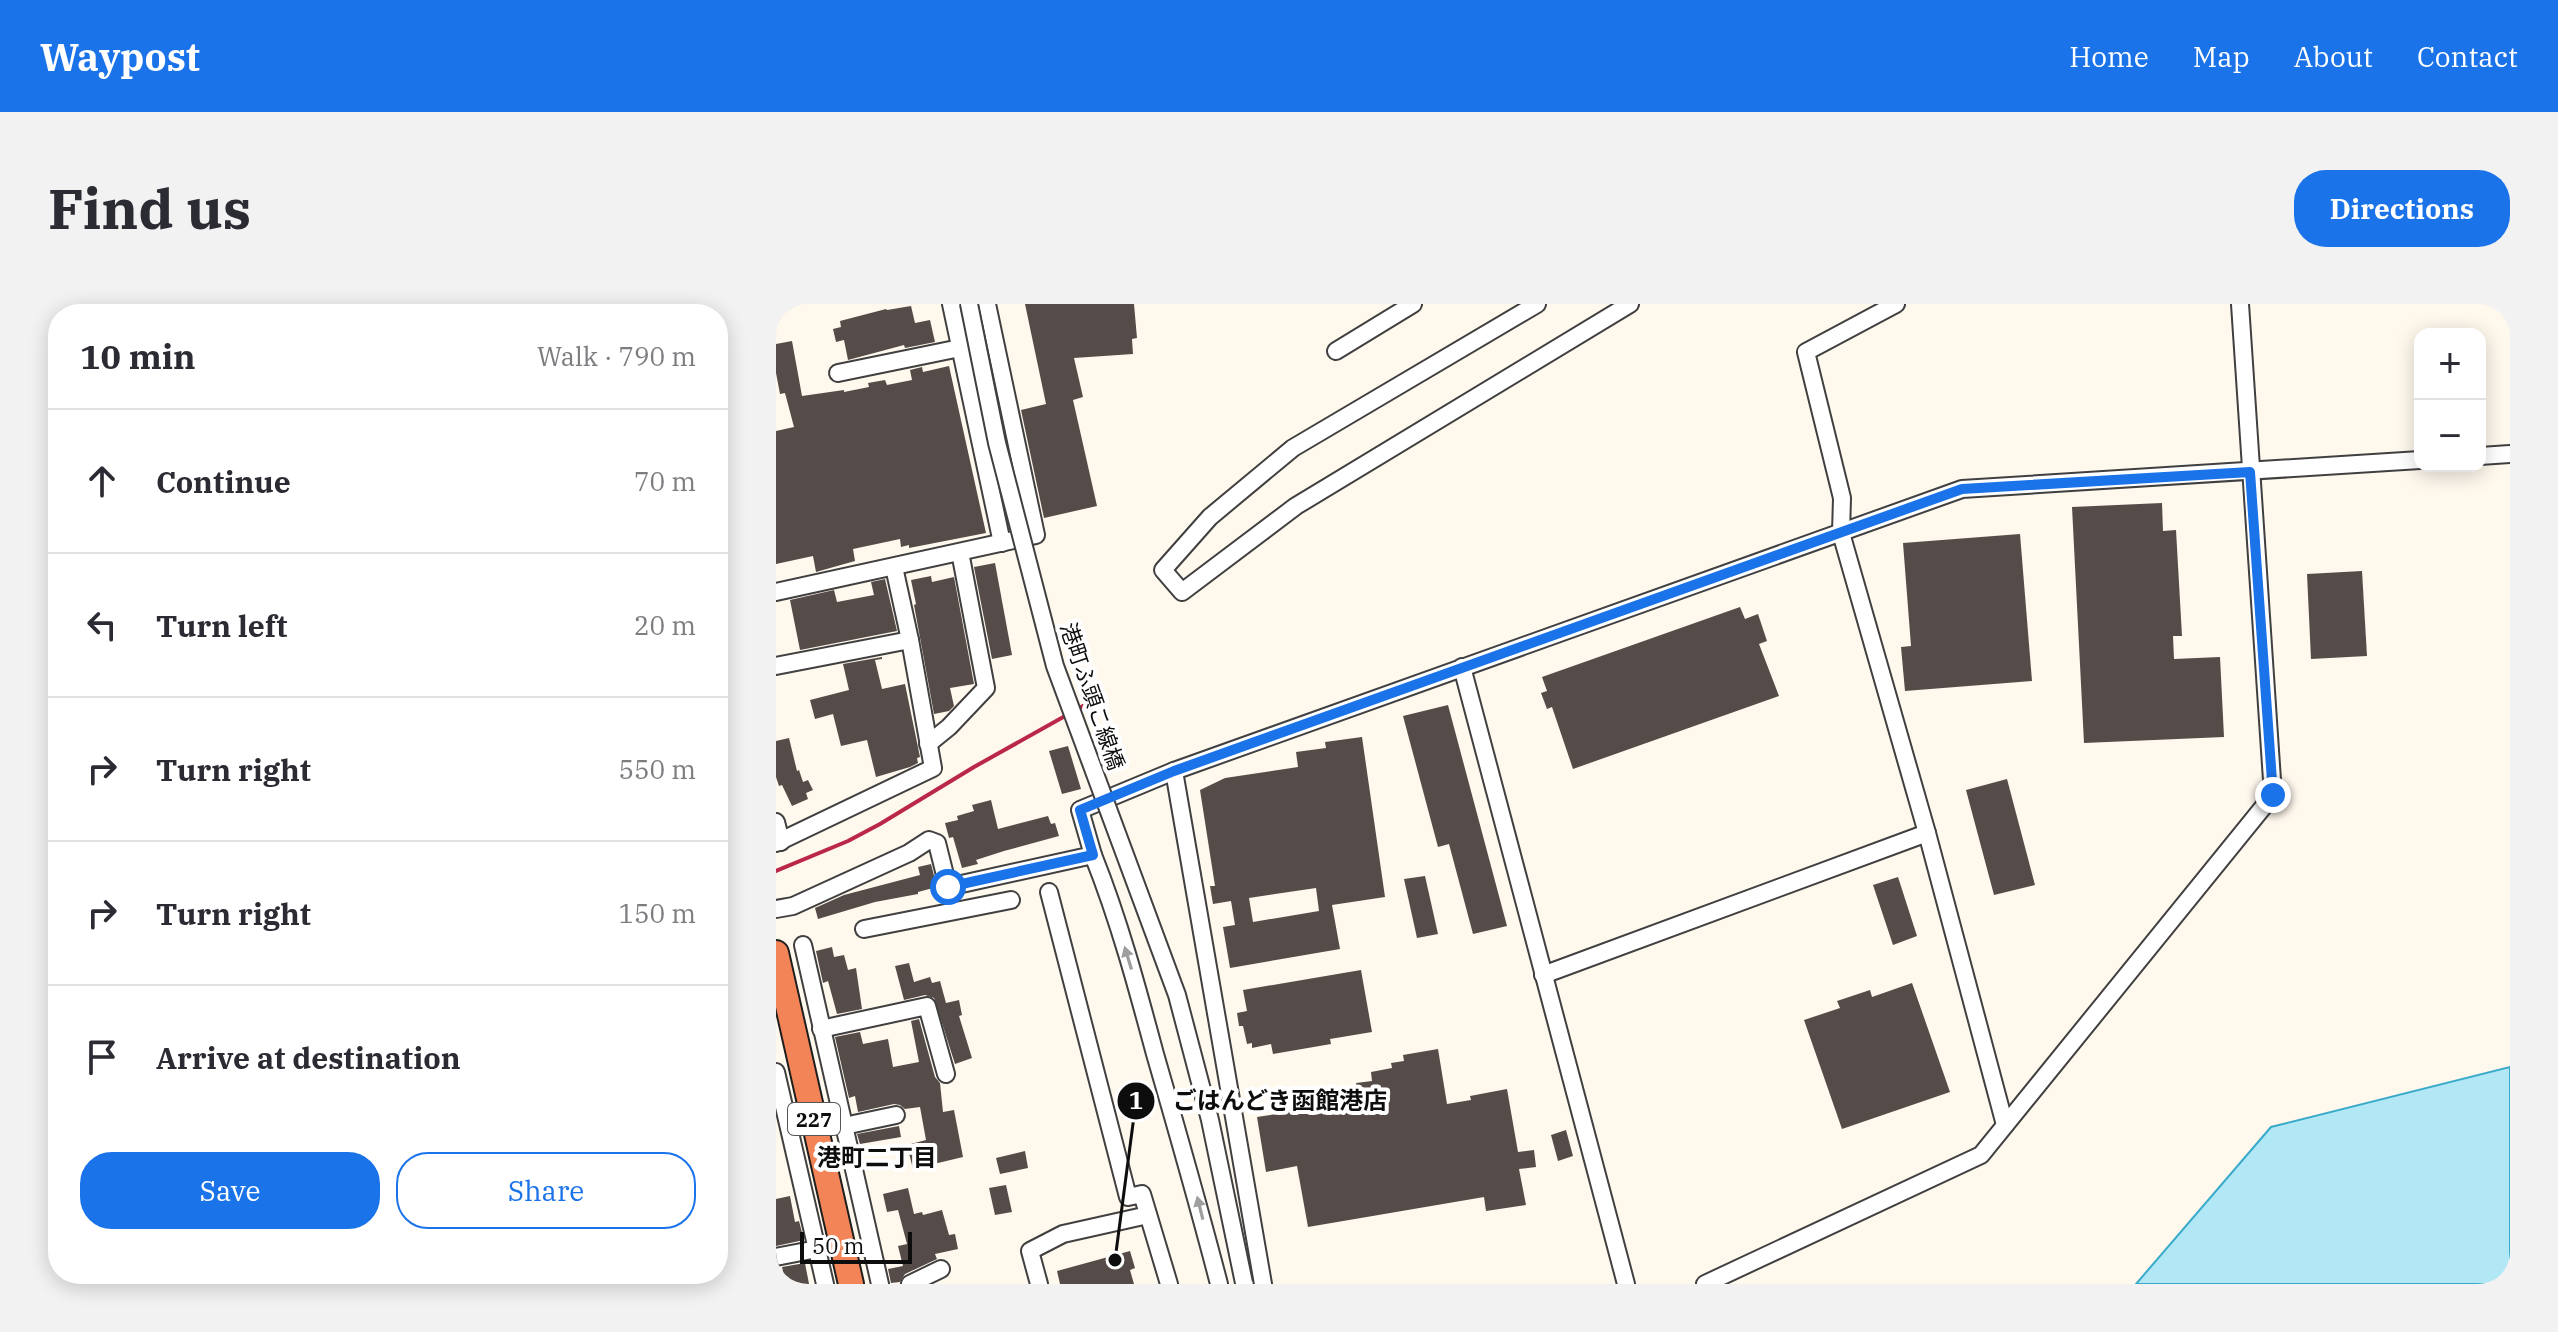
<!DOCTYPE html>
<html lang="en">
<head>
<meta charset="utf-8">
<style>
	body { margin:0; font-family:"IBM Plex Serif","Noto Sans JP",serif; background:#f2f2f3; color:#2b2b33 }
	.controls { position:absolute; right:24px; top:24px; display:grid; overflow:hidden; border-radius:16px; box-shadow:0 4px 20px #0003 }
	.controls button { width:72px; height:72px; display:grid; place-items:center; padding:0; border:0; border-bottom:2px solid #e1e1e2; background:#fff; color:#2b2b33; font:40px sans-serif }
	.scale { position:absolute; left:24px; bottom:20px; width:112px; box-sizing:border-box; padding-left:8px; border:4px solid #0d0d0d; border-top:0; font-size:22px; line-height:28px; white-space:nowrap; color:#0d0d0d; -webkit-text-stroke:6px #fff; paint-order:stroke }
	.stop { position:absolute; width:24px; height:24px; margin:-18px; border:6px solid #1a73e8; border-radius:50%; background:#fff }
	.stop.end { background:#1a73e8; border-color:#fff; box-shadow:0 2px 8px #0008 }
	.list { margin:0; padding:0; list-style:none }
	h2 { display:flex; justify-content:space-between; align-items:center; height:104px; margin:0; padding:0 32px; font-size:34px }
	h2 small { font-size:26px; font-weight:400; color:#7c7c81 }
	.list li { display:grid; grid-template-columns:52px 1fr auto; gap:24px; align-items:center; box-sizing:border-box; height:144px; padding:0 32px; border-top:2px solid #e1e1e2 }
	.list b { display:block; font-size:30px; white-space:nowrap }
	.list em { font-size:26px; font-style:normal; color:#7c7c81 }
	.actions { display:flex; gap:16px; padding:24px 32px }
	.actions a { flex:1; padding:18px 0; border:2px solid #1a73e8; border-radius:32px; text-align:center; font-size:28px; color:#1a73e8 }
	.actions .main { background:#1a73e8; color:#fff }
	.icon { flex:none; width:44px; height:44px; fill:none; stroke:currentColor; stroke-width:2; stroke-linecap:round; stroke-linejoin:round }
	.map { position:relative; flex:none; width:1734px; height:980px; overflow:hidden; border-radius:32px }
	header { display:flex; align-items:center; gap:48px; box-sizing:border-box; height:112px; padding:0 40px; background:#1a73e8; color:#fff }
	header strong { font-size:38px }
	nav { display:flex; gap:44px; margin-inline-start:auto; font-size:28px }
	.intro { display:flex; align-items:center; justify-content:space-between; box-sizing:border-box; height:192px; padding:0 48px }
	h1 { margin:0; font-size:56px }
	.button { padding:20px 36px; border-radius:32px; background:#1a73e8; color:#fff; font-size:28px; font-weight:700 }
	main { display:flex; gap:48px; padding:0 48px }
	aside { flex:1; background:#fff; border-radius:32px; box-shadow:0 4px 20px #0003 }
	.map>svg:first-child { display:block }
	.water { fill:#b2e8f5; stroke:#3aaacb; stroke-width:2 }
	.building { fill:#554c49; fill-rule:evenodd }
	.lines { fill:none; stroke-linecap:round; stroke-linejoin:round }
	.minor-casing { stroke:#404040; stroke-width:20 }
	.highway-casing { stroke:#1e1e1e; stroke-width:28 }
	.minor { stroke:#fff; stroke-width:16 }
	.highway { stroke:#f28457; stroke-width:24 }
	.rail { stroke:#bb2747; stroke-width:4 }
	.minor-bridge-casing { stroke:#404040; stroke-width:20; stroke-linecap:butt }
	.minor-bridge { stroke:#fff; stroke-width:16 }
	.oneway { fill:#9e9e9e }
	.route { stroke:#1a73e8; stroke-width:10 }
	.labels { text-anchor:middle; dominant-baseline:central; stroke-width:8; stroke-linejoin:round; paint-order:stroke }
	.shield { fill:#fff; stroke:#565656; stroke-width:2 }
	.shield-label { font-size:20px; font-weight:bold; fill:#0d0d0d }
	.street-label { font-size:22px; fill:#0d0d0d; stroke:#fff }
	.neighbourhood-label { font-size:24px; font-weight:bold; fill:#0d0d0d; stroke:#fff }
	.leader { fill:none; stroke:#0d0d0d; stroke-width:3 }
	.callout-dot { fill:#0d0d0d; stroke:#fff; stroke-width:3 }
	.mark-label { font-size:24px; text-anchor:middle; font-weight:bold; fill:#fff }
	.callout-label { font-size:24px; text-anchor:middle; font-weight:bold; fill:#0d0d0d; stroke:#fff; stroke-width:8; stroke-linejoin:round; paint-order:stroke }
</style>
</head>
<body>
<header>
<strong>Waypost</strong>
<nav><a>Home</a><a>Map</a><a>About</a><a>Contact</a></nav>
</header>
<div class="intro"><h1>Find us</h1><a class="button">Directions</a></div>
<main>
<aside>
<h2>10 min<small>Walk · 790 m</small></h2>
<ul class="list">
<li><svg class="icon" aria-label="ahead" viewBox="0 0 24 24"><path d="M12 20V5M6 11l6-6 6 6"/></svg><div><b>Continue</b></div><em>70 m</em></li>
<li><svg class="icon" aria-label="left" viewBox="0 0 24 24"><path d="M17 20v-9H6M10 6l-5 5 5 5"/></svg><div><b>Turn left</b></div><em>20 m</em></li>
<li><svg class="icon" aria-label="right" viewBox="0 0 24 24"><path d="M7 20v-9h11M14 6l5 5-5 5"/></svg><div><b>Turn right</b></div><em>550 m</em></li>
<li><svg class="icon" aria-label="right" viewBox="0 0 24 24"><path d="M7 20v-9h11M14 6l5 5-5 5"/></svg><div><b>Turn right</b></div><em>150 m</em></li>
<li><svg class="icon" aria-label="arrive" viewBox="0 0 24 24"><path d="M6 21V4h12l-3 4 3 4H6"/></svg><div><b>Arrive at destination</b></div></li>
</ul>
<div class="actions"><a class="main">Save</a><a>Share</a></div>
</aside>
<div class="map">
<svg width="1734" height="980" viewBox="0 0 1734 980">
	<rect width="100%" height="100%" fill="#fff8ed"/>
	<polygon class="water" points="1734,763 1734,980 1360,980 1495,823"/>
	<g class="building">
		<polygon points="249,0 358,0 361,34 356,35 357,50 298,54 307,93 297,96 321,202 268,214 245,106 270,100"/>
		<polygon points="135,2 139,19 154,16 159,38 129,44 128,41 72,56 68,36 60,38 57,25 65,23 64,17 110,5 111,6"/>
		<polygon points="16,37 26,92 68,86 68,88 93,83 92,79 109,76 111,81 136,76 134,66 146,63 147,68 173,62 210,229 133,244 133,241 125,243 124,235 77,245 79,257 40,268 37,252 0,260 0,127 18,123 9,89 4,90 0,69 0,40"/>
		<polygon points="1386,199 1387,227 1400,226 1406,332 1397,332 1398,355 1444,353 1448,433 1308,439 1296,203"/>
		<polygon points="1244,230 1256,377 1129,387 1125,343 1135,342 1127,239"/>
		<polygon points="219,259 236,351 216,355 198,263"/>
		<polygon points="1586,267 1591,352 1535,355 1531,270"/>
		<polygon points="155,272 156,278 178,273 198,380 174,384 178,402 173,407 158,410 138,301 140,300 135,276"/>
		<polygon points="109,275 121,327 24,346 14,296 58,286 61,298 98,291 95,278"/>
		<polygon points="964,303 969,315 982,310 991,337 983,340 1003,392 797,465 776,403 771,405 765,389 771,387 766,373"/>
		<polygon points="106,353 106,355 99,356 106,385 129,380 144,453 141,454 142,459 134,463 100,473 91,436 65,442 57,410 39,415 34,396 73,386 67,360"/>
		<polygon points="672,401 731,622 697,630 673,540 662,543 627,412"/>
		<path d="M 586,433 L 609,593 L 556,601 L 564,645 L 454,664 L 447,623 L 459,621 L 455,597 L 437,600 L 434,582 L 439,582 L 424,486 L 449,474 L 522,463 L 520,448 L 550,444 L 549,438 ZM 540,584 L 543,607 L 477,618 L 473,594 Z"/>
		<polygon points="13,434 21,467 23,466 27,478 32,476 37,486 30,489 32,495 16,502 6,481 3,482 0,473 0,437"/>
		<polygon points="292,442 305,485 286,490 273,447"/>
		<polygon points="1231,475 1259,581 1218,591 1190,486"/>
		<polygon points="215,496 222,525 272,512 275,520 279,519 283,532 228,547 200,556 202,560 186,564 177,533 173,534 169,519 182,516 181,512 198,507 196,501"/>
		<polygon points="155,560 161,583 142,588 142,590 99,598 42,615 39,604 68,591 144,571 142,563"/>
		<polygon points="649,572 662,630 641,634 628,575"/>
		<polygon points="1122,573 1141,632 1117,641 1097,581"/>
		<polygon points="56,643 58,653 68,651 72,666 80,664 86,705 61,710 52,677 47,679 40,647"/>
		<polygon points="133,659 138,678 154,673 156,679 164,677 170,699 183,696 186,711 183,712 196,754 179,760 158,694 149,691 128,696 119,662"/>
		<polygon points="585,666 596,728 554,735 555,740 497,750 495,740 476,744 476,739 471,740 467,722 463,722 461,709 471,707 467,686"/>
		<polygon points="1136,679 1174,788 1066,825 1028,716 1064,704 1061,697 1094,686 1096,693"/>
		<polygon points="143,715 159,773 164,779 167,808 178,806 187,853 137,865 131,841 150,836 144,803 129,805 124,801 118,800 82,808 79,792 73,794 59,733 84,728 87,740 112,735 117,763 143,758 135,717"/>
		<polygon points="662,745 671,800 695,796 694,792 731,785 742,848 758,846 760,863 743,865 750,901 710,907 708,893 532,923 521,862 490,868 481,813 519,807 518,799 582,789 580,779 596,777 595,768 616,764 615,759 628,757 627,751"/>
		<polygon points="123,822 125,833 84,840 81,830"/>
		<polygon points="790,826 797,852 782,857 775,831"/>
		<polygon points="249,847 252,864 224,870 220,854"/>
		<polygon points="230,881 236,908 219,911 213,884"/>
		<polygon points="132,884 138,910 146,908 147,911 166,906 173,931 179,930 182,945 159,950 161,955 129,970 124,978 115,979 112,965 127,962 122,942 131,940 122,906 111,908 107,890"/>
		<polygon points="14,892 19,918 23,917 28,936 0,942 0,895"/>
		<polygon points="354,947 359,964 354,966 358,980 284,980 281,967"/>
		<polygon points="29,959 33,980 10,980 6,963"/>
	</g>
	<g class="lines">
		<g class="minor-casing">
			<g id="minor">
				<polyline points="175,0 226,239"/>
				<polyline points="761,0 517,144 434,213 387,266 406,288 520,202 854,0"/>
				<polyline points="1120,0 1030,48 1066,194 1065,229 1151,529 1229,821"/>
				<polyline points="560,47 637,0"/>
				<polyline points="62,69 184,44"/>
				<polyline points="1704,152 1734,150"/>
				<polyline points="0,288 260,231 211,0"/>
				<polyline points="0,362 134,336"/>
				<polyline points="686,363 850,980"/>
				<polyline points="152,440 173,423 210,384 184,248"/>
				<polyline points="398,467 487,980"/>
				<polyline points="0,518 5,538"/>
				<polyline points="0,539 157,464 134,336 118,263"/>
				<path d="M 317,551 C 343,616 361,683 379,750 C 401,826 423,903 443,980"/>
				<polyline points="273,588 352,893 366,890 393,980"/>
				<polyline points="0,605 17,602 133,549 153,536 161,539 172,583 317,551 304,506 398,467 1186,185 1644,156"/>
				<polyline points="88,625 235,596"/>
				<polyline points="27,641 104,980"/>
				<polyline points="767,671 1151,529"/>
				<polyline points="45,725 151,702 170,770"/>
				<polyline points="0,768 49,980"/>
				<polyline points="68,822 120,811"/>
				<polyline points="0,953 41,945"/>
				<polyline points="134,980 165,965"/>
				<polyline points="263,980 254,947 287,930 372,911"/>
				<polyline points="929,980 1205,851 1497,491 1464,0"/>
			</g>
		</g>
		<g class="highway-casing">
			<polyline id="highway" points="0,649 75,980"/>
		</g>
		<use href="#minor" class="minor"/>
		<use href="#highway" class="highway"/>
		<polyline class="rail" points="0,567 72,537 104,520 198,463 323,393"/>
		<g class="minor-bridge-casing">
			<polyline id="minor-bridge" points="193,0 221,139 279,362 401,691 434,816 468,979"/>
		</g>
		<use href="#minor-bridge" class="minor-bridge"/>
	</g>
	<defs><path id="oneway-solid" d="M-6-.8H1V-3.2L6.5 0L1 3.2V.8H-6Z" transform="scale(2)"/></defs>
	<g class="oneway">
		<use href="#oneway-solid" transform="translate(352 654) rotate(-107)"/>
		<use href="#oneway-solid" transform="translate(424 904) rotate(-104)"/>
	</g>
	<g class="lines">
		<polyline class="route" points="172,583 317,551 304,506 398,467 1186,185 1474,168 1497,491"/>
	</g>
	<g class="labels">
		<rect class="shield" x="12" y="799" width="52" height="32" rx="6"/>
		<g class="shield-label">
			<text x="38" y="815">227</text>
		</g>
		<g class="street-label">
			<text transform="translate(317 392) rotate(71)">港町ふ頭こ線橋</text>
		</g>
		<g class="neighbourhood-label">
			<text x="101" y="853">港町二丁目</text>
		</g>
	</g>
	<path class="leader" d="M339 956L360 797"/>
	<g class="callout-dot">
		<circle cx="339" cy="956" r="8"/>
		<circle cx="360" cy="797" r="20"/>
	</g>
	<g class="mark-label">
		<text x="360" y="805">1</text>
	</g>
	<g class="callout-label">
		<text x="504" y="805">ごはんどき函館港店</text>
	</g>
</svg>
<div class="controls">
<button>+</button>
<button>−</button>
</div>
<div class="scale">50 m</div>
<div class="stop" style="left:172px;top:583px"></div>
<div class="stop end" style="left:1497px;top:491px"></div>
</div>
</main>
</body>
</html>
